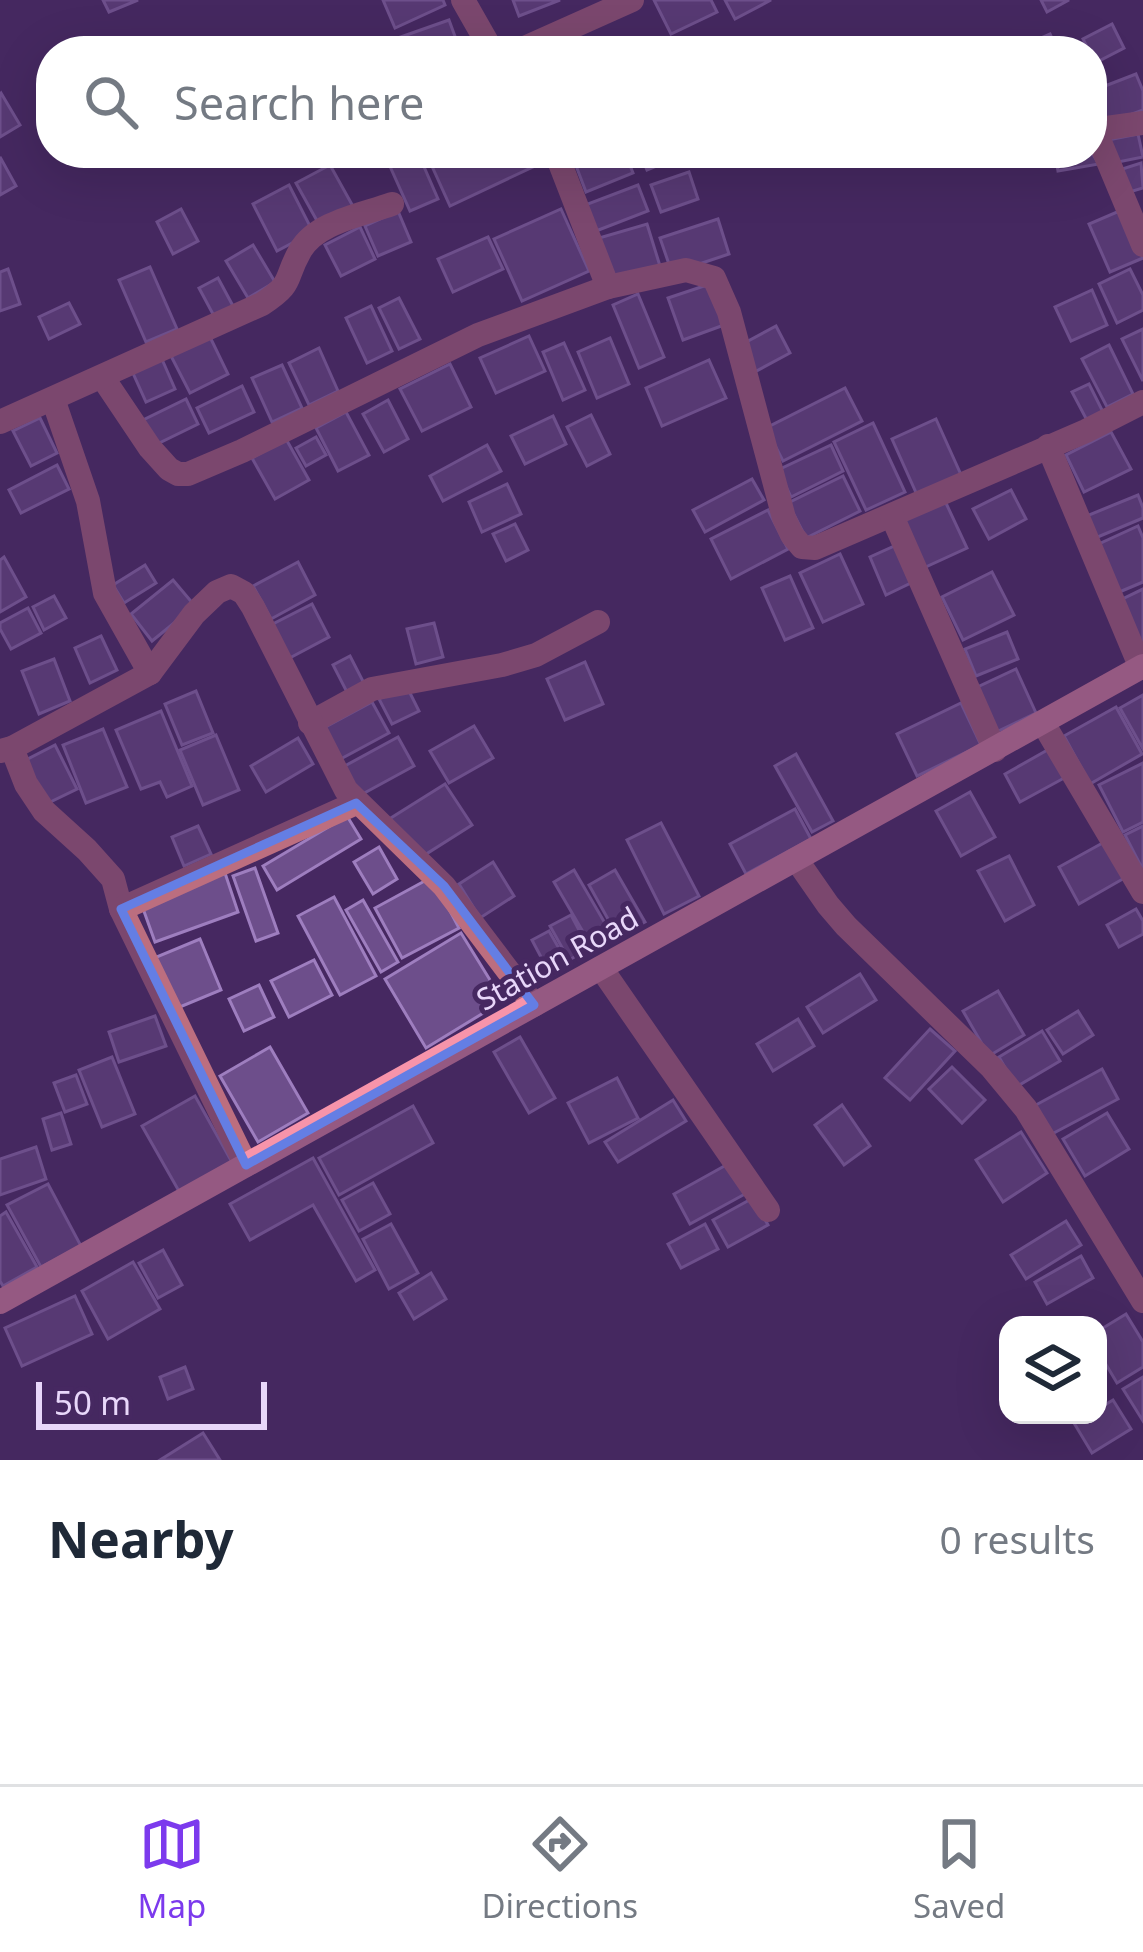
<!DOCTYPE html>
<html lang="en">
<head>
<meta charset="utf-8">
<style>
	body { margin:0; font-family:"Noto Sans",sans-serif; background:#f2f2f3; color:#1f2937 }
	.controls { position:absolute; right:36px; bottom:36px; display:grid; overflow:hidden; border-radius:24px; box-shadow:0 12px 48px #0002 }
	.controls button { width:108px; height:108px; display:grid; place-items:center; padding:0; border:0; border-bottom:3px solid #e0e1e3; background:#fff; color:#1f2937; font:60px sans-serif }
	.scale { position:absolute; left:36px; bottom:30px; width:231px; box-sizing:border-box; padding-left:12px; border:6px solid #e8d7fa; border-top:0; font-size:33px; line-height:42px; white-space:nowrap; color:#e8d7fa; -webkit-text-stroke:9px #462861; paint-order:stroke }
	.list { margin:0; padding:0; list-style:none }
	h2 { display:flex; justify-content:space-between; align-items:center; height:156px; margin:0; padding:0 48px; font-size:51px }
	h2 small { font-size:39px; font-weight:400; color:#747a83 }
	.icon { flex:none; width:66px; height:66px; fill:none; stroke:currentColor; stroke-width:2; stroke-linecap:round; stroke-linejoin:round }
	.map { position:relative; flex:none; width:1143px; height:1460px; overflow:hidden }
	.search { position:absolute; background:#fff; box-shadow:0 12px 48px #0002; left:36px; right:36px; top:36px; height:132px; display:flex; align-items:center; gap:30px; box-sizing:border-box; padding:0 42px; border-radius:48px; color:#747a83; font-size:45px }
	.sheet { height:324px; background:#fff }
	nav { display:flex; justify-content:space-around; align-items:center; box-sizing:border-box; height:168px; border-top:3px solid #e0e1e3; background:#fff; font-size:33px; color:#747a83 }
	nav a { display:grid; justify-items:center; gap:6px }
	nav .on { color:#7c3aed }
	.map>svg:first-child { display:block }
	.building { fill:#6d4e8b; stroke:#9e7ebf; stroke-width:3 }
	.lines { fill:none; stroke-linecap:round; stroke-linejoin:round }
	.street { stroke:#bc6e7f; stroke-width:24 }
	.secondary { stroke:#f794aa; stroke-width:24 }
	.marked { fill:none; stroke:#647ee4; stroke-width:9; stroke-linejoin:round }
	.labels { text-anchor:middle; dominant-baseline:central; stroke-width:10; stroke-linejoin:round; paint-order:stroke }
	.street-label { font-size:30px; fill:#e8d7fa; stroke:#462861 }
</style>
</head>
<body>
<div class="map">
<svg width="1143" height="1460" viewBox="0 0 1143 1460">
	<rect width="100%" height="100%" fill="#462861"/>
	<g class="building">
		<polygon points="103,0 138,0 109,12"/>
		<polygon points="383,0 443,0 445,5 395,28"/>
		<polygon points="513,0 560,0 519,16"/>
		<polygon points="654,0 711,0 717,12 671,34"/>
		<polygon points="725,0 771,0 735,19"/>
		<polygon points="1041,0 1069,0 1047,12"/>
		<polygon points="449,20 460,50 399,51 395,39"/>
		<polygon points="1112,24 1124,48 1095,63 1092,51 1089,51 1083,39"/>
		<polygon points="1050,34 1058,51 1012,51"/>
		<polygon points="1136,74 1143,91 1143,110 1103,125 1092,91"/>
		<polygon points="1,93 20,125 0,137 0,94"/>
		<polygon points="1138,134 1143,157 1103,165 1098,142"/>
		<polygon points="384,153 418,153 438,199 410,211"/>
		<polygon points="426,153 531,153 537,165 450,206"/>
		<polygon points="600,153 625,153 633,173 586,192 575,163"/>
		<polygon points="640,153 678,153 680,156 647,170"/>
		<polygon points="1055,153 1092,153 1099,164 1058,171"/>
		<polygon points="0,157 16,186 0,195"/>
		<polygon points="1141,163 1143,188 1123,194 1116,171"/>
		<polygon points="330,165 355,210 321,228 296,183"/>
		<polygon points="689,172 698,199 661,212 651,185"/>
		<polygon points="289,185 313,232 277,251 253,204"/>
		<polygon points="638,185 648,211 596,231 585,205"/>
		<polygon points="181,209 198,241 173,254 157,222"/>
		<polygon points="561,209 589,271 522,301 494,239"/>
		<polygon points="1124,209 1143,258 1110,272 1089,224"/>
		<polygon points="398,211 411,242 378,256 365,226"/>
		<polygon points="718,219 729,254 672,273 660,238"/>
		<polygon points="647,224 660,266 611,281 599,238"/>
		<polygon points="360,227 375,259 341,276 325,245"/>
		<polygon points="488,237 503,269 453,292 438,259"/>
		<polygon points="253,245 275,282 248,298 226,261"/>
		<polygon points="150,267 177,329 146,342 119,280"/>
		<polygon points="8,269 20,304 0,311 0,272"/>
		<polygon points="1130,269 1143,295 1143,310 1117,323 1099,284"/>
		<polygon points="218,278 233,306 214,316 199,288"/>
		<polygon points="710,284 724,325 683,340 668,298"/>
		<polygon points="1092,290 1107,325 1071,341 1055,307"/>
		<polygon points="638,294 664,357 639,368 613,305"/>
		<polygon points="399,298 420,339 399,349 379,308"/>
		<polygon points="69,303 80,324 49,339 39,317"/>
		<polygon points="371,306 392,351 367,363 346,318"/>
		<polygon points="776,326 790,353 749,375 735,348"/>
		<polygon points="1143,329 1143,381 1122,339"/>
		<polygon points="529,336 545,371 496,393 480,358"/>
		<polygon points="210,337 228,374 190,393 171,356"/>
		<polygon points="610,338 629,384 597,398 578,352"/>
		<polygon points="564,343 585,390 563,400 543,352"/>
		<polygon points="1109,345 1133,394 1107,407 1082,359"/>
		<polygon points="319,348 338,391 309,405 289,363"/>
		<polygon points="161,357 175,389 146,402 132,371"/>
		<polygon points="709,360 726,398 662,426 646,388"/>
		<polygon points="450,364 471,407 422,431 400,389"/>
		<polygon points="282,365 302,408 272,422 252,378"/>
		<polygon points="1089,384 1106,418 1090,426 1072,392"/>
		<polygon points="242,386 254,412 209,433 197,408"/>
		<polygon points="845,388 862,421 783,461 766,428"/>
		<polygon points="186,399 198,424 151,447 139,422"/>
		<polygon points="388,400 408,439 384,452 363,414"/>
		<polygon points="346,412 369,455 338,471 316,428"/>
		<polygon points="591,415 610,454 587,466 567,427"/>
		<polygon points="553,416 566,444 525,464 511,436"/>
		<polygon points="40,418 57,453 31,466 13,431"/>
		<polygon points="936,419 962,477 918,497 892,439"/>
		<polygon points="873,423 905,492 866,510 834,442"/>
		<polygon points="1111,432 1131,469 1084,492 1066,455"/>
		<polygon points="316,437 326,455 306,466 296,448"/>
		<polygon points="286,439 309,480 275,499 252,458"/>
		<polygon points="487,445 501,471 443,501 430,476"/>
		<polygon points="831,445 843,471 791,497 778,470"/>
		<polygon points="57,465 69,489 21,513 9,490"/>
		<polygon points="843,476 860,511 806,538 788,503"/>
		<polygon points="752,479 764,500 705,532 693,510"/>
		<polygon points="507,484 521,514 482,532 469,502"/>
		<polygon points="1011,490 1026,519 989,539 973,509"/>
		<polygon points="1138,495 1143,508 1143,518 1093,539 1084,517"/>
		<polygon points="945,501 967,548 919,570 898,522"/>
		<polygon points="768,510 788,549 731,579 711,539"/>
		<polygon points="515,524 528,550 506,561 493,534"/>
		<polygon points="1138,526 1143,538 1143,582 1110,596 1090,548"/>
		<polygon points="901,543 917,580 886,595 870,557"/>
		<polygon points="840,554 863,604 823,622 800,573"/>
		<polygon points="4,557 26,597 0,612 0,560"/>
		<polygon points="298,562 315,595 271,619 253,586"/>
		<polygon points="145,565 156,583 124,603 113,585"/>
		<polygon points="992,572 1014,615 963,640 942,597"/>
		<polygon points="790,576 813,628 785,640 762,588"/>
		<polygon points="173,580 195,606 152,641 131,614"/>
		<polygon points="1143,589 1143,644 1110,605"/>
		<polygon points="54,596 66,618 44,630 33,607"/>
		<polygon points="312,604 329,637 284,661 267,627"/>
		<polygon points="28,608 41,633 11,649 0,629 0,623"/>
		<polygon points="434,623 443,657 416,664 407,629"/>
		<polygon points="1007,632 1018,659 976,676 965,649"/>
		<polygon points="101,636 117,670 90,683 75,648"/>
		<polygon points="350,656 367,689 350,698 333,665"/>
		<polygon points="54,659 70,701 39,714 22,671"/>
		<polygon points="585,662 603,704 565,720 547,679"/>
		<polygon points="1016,669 1036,713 990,735 969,691"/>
		<polygon points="406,685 419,711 392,724 379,699"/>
		<polygon points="196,691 213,733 182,745 165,704"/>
		<polygon points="1143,695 1143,749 1120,708"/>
		<polygon points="372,702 389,733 335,762 318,731"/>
		<polygon points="961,703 981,745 917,776 897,734"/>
		<polygon points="1116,707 1142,754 1090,784 1064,736"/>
		<polygon points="161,711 192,786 167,797 160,782 141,789 116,730"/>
		<polygon points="474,726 493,758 449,783 430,751"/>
		<polygon points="103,729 127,787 86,803 63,745"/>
		<polygon points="216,735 239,790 203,805 180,750"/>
		<polygon points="398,737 414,766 357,797 341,768"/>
		<polygon points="298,738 313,764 266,792 251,766"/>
		<polygon points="55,745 77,789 46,804 24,761"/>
		<polygon points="1051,748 1066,777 1020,802 1005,774"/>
		<polygon points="796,754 833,821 812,832 775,766"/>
		<polygon points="1143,763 1143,822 1123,832 1099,785"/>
		<polygon points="445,784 472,825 423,856 386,821"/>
		<polygon points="970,792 995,837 961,856 936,811"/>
		<polygon points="795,809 811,839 746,874 730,844"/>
		<polygon points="347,816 361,839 277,890 263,866"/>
		<polygon points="661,823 699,896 664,914 627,840"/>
		<polygon points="198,826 211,854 184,866 172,837"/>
		<polygon points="1143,826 1143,870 1125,835"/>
		<polygon points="1108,840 1128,876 1079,904 1059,867"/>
		<polygon points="379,847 397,879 373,894 354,862"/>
		<polygon points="1009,856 1034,905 1005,921 978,871"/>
		<polygon points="493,862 514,896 480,918 459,884"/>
		<polygon points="255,868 278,933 256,941 233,876"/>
		<polygon points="574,870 613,937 593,949 554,882"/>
		<polygon points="615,870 645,922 618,937 589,885"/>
		<polygon points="225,873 238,912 155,942 141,903"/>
		<polygon points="432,877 459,928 402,958 375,908"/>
		<polygon points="334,897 376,976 340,995 298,916"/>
		<polygon points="363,900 398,962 381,972 346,910"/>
		<polygon points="1136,909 1143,921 1143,934 1119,947 1107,925"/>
		<polygon points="571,915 589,949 569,960 550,926"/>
		<polygon points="549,931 569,966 551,976 532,940"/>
		<polygon points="461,933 503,1001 426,1048 385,979"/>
		<polygon points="200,939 221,990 175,1009 154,958"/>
		<polygon points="314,960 332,995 289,1017 271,981"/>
		<polygon points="860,974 876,1000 823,1033 807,1007"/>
		<polygon points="259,985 274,1017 244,1031 229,999"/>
		<polygon points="998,991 1024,1035 989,1056 963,1011"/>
		<polygon points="1078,1011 1093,1035 1063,1054 1047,1030"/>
		<polygon points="155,1016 166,1046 119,1062 109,1032"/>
		<polygon points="798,1019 814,1046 773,1071 757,1044"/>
		<polygon points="930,1029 955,1051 910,1100 885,1078"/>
		<polygon points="1042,1031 1060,1061 1016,1087 999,1057"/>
		<polygon points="520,1037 555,1098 529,1113 494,1052"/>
		<polygon points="270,1047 308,1113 258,1142 220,1076"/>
		<polygon points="112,1057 135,1114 102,1127 79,1070"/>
		<polygon points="952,1067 985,1100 962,1123 929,1089"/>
		<polygon points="1102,1069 1118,1099 1050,1135 1034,1106"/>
		<polygon points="76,1075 87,1104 65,1112 54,1083"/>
		<polygon points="617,1078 638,1118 589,1143 568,1103"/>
		<polygon points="195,1096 233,1164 180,1193 142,1126"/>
		<polygon points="673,1100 686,1121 618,1162 605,1142"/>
		<polygon points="842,1105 870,1146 844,1165 815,1125"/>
		<polygon points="413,1106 433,1143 339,1195 319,1158"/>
		<polygon points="61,1113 71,1144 52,1150 43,1119"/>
		<polygon points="1107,1113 1129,1149 1085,1176 1063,1139"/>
		<polygon points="1021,1132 1047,1173 1003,1202 976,1160"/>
		<polygon points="36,1147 46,1179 0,1195 0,1159"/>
		<polygon points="313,1158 375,1270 356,1281 313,1205 250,1240 230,1204"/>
		<polygon points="728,1164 745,1194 690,1224 674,1194"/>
		<polygon points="373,1183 390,1214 359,1231 342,1200"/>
		<polygon points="48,1184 81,1246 41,1267 7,1205"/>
		<polygon points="753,1198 768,1225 728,1247 713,1220"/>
		<polygon points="6,1212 37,1267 3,1286 0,1281 0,1216"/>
		<polygon points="1066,1221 1081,1245 1026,1279 1011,1255"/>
		<polygon points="391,1224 418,1273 389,1289 363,1239"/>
		<polygon points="705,1224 718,1249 681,1268 668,1244"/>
		<polygon points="163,1250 182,1285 158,1298 139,1263"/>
		<polygon points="1081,1256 1093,1278 1047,1304 1035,1282"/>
		<polygon points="133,1262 160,1309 108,1339 82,1291"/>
		<polygon points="431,1273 446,1299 414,1319 399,1293"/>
		<polygon points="75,1296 92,1334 22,1366 5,1328"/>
		<polygon points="1126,1314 1143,1342 1143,1367 1117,1383 1098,1351 1098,1331"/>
		<polygon points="185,1367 193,1389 168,1399 160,1377"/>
		<polygon points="1143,1377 1143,1421 1123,1389"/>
		<polygon points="1113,1400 1131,1429 1092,1453 1074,1423 1088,1415 1098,1415 1098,1409"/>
		<polygon points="203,1433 220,1460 160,1460"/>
	</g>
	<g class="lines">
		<g class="street">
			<polyline points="463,0 492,51"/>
			<polyline points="518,51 632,0"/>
			<polyline points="1092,130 1143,123"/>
			<polyline points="1095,130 1143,245"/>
			<polyline points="556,153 608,287"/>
			<polyline points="103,378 150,448 169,469 178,474 188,474 242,451 478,335 608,287 686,270 714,278 729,312 784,518 792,535 802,547 815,548 1086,431 1143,402"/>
			<polyline points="53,399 88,501 105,593 150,673"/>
			<path d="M 0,422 L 262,304 C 295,282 283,281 300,251 C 316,222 362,215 392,204"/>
			<polyline points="1048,446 1141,668"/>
			<polyline points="892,516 995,750"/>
			<polyline points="310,723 372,689 502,665 536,655 598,622"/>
			<polyline points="1043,723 1143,892"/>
			<polyline points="12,748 26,784 44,811 87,850 113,879 121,909 246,1165"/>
			<polyline points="0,751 12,748 150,673 194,614 217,592 231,586 244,593 253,607 346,790 444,886 534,1005"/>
			<polyline points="796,859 828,905 846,926 992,1068 1026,1109 1143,1301"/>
			<polyline points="121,909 356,803"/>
			<polyline points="601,968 768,1210"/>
		</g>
		<polyline class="secondary" points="0,1302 1143,666"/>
	</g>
	<path d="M0 0H1143V1460H0ZM 356,803 L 444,886 L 534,1005 L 246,1165 L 121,909 Z" fill="#462861" fill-opacity=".55" fill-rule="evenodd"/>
	<path class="marked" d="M 356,803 L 444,886 L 534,1005 L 246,1165 L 121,909 Z"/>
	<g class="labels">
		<g class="street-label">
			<text transform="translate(557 958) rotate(-29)">Station Road</text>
		</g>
	</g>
</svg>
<div class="controls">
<button><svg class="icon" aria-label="layers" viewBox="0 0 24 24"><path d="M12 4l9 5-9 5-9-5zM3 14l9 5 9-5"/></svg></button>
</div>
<div class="scale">50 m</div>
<div class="search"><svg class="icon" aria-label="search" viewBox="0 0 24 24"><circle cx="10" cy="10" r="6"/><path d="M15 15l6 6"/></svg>Search here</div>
</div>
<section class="sheet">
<h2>Nearby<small>0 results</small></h2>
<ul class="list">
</ul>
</section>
<nav>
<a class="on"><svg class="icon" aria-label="map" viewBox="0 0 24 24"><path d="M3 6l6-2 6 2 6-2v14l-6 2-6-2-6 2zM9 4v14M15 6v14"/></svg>Map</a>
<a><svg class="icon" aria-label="directions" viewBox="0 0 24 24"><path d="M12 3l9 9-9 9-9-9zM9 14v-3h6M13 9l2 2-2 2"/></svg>Directions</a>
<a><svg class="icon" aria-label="saved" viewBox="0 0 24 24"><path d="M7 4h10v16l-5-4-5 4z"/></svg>Saved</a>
</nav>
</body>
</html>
